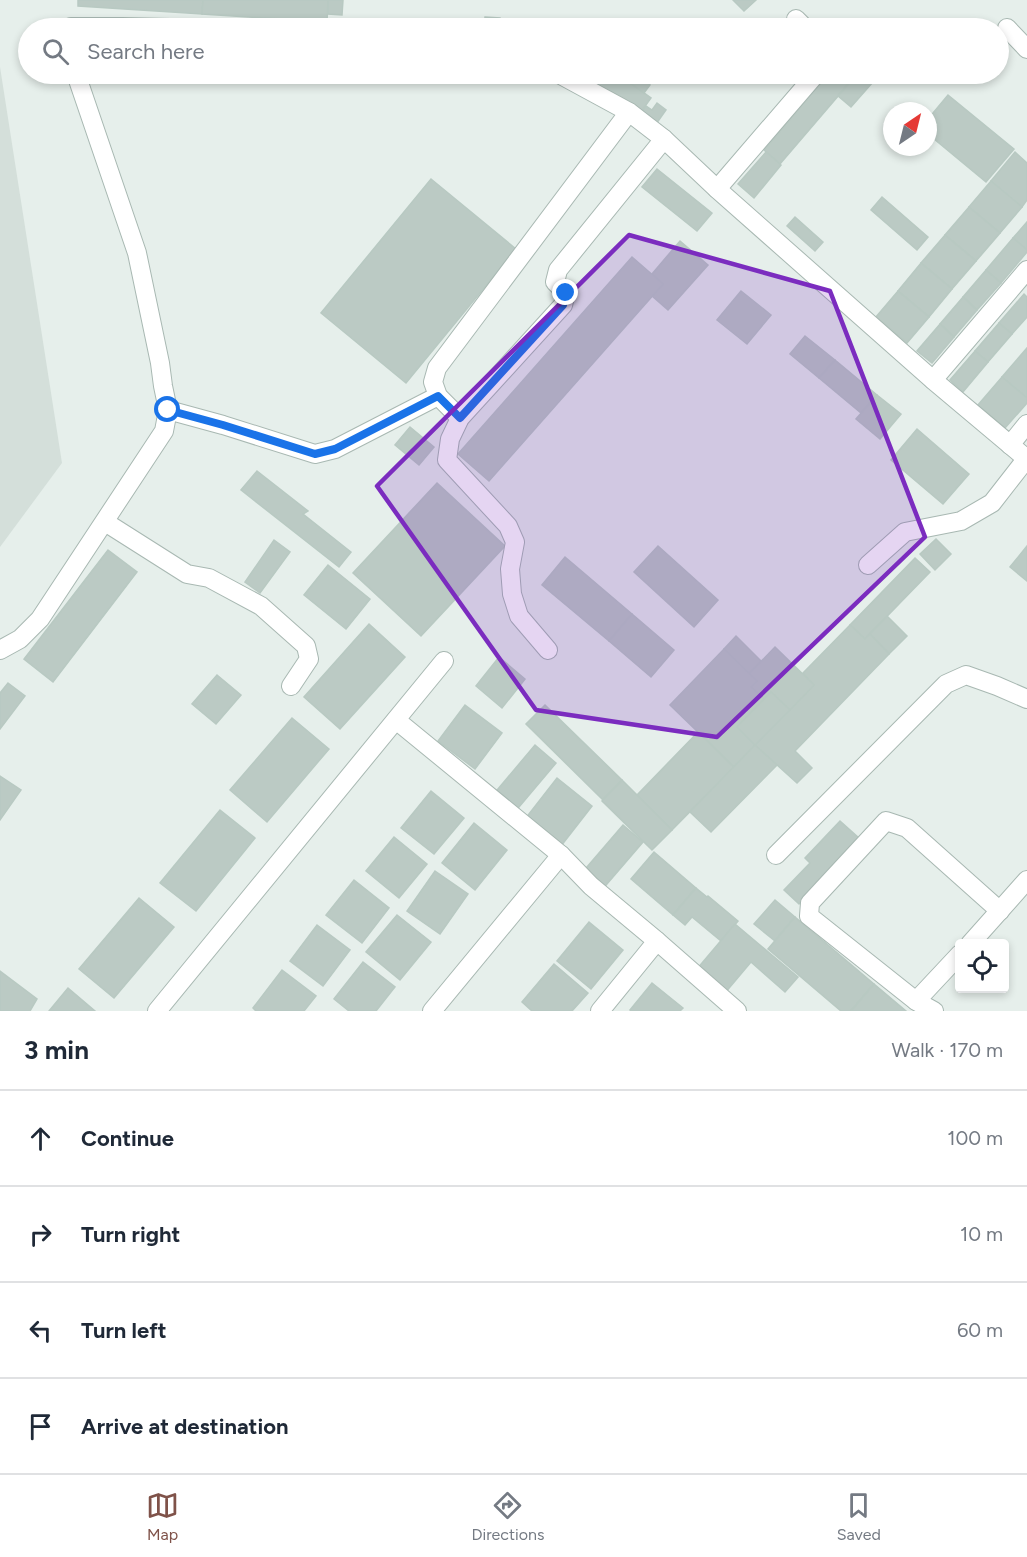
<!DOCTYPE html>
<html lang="en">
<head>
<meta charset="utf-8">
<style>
	body { margin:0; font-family:Figtree,sans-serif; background:#f2f2f3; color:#1f2937 }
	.controls { position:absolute; right:18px; bottom:18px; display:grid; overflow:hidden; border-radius:6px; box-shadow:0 3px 9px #0003 }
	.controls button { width:54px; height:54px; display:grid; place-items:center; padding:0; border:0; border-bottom:2px solid #e0e1e3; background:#fff; color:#1f2937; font:30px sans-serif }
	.compass { position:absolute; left:883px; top:102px; width:54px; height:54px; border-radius:50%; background:#fff; box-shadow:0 3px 9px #0003; rotate:35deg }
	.stop { position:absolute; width:18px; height:18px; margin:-14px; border:4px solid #1a73e8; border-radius:50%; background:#fff }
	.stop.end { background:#1a73e8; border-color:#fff; box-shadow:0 2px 6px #0008 }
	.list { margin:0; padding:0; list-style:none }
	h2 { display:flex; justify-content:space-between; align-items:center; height:78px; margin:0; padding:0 24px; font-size:26px }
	h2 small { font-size:20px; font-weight:400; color:#747a83 }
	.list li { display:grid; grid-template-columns:39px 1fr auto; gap:18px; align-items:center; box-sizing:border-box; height:96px; padding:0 24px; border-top:2px solid #e0e1e3 }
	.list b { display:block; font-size:22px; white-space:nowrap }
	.list em { font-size:20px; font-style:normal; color:#747a83 }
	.icon { flex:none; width:33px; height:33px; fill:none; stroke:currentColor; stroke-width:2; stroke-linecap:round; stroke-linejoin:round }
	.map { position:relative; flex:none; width:1027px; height:1011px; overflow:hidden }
	.search { position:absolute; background:#fff; box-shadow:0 3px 9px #0003; left:18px; right:18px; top:18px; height:66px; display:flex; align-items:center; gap:15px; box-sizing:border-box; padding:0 21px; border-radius:33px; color:#747a83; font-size:22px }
	.sheet { height:462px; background:#fff }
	nav { display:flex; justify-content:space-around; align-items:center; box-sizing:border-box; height:84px; border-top:2px solid #e0e1e3; background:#fff; font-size:16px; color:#747a83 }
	nav a { display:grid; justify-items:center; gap:3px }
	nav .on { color:#7f5249 }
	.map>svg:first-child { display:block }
	.built { fill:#d4dfda }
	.building { fill:#bbcac4; stroke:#b8c9c2; stroke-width:1.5 }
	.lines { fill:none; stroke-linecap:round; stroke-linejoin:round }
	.minor-casing { stroke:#a8b8b2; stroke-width:20 }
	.minor { stroke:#fff; stroke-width:18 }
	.route { stroke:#1a73e8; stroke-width:8 }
	.marked { fill:#7b2cbf; fill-opacity:0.2; stroke:#7b2cbf; stroke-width:4.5; stroke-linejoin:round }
</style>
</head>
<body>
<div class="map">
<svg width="1027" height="1011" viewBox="0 0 1027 1011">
	<rect width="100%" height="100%" fill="#e6efeb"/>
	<polygon class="built" points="0,67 62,463 0,547"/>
	<g class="building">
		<polygon points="78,0 203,0 202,14 78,6"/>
		<polygon points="203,0 328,0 327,22 202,14"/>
		<polygon points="328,0 343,0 342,15 328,14"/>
		<polygon points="733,0 756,0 744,11"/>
		<polygon points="485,17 500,18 500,26 503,26 503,28 484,28"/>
		<polygon points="601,24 622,27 622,28 600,28"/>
		<polygon points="581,74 618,74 651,98 638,116"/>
		<polygon points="618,74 634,74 650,85 644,93"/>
		<polygon points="828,74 857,74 780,164 764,150"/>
		<polygon points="857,74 880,74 851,107 838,96"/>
		<polygon points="948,95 1014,149 986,182 928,134 928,119"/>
		<polygon points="657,103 666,110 654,127 638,116 646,106 652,110"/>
		<polygon points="766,152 781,165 754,198 738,184"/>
		<polygon points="1015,152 1027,163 1027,200 1022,207 991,181"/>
		<polygon points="657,169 712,213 697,231 642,187"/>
		<polygon points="431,179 516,249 406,383 321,313"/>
		<polygon points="991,181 1022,207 1000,233 969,207"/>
		<polygon points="882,197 928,237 917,250 871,210"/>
		<polygon points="969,207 1000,233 976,261 945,235"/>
		<polygon points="795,217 823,242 815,251 787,226"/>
		<polygon points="1027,222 1027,250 1013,238"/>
		<polygon points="945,235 976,261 952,289 921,263"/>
		<polygon points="1013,238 1027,250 1027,252 1001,283 986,270"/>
		<polygon points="680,241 708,265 668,310 652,296 663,284 652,274"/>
		<polygon points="632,257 663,284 489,481 458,454"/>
		<polygon points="921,263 952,289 929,317 898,291"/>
		<polygon points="986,270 1001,283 977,310 963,297"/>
		<polygon points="741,291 771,315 747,344 717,320"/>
		<polygon points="898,291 929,317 907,343 876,317"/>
		<polygon points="1024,294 1027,297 1027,317 1012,334 999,323"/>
		<polygon points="963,297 977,310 954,337 940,324"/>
		<polygon points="999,323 1012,334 988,362 975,351"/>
		<polygon points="940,324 954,337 932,363 917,351"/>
		<polygon points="805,336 835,360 819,378 790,354"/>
		<polygon points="1027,348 1027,398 1002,377"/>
		<polygon points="975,351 988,362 963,392 950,380"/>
		<polygon points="835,360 877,395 861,413 819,378"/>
		<polygon points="1002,377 1027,398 1027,403 1005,428 978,405"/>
		<polygon points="877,395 901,414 880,439 856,419"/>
		<polygon points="410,427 434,447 419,465 395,445"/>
		<polygon points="917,429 969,474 943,504 891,460"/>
		<polygon points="257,471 308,511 303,514 351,552 339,567 241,490"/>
		<polygon points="437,483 505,546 421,636 353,573"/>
		<polygon points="936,539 951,554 935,570 920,554"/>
		<polygon points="274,540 290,552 260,593 245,582"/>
		<polygon points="658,546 718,600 694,627 634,572"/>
		<polygon points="1027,546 1027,581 1010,567"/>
		<polygon points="108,550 137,572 53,682 24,659"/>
		<polygon points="565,557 632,614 609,641 542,585"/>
		<polygon points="915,558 930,572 865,639 850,625"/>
		<polygon points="328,565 370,599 346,629 304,595"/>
		<polygon points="632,614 674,650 651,677 609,641"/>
		<polygon points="887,616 907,636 889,654 870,634"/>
		<polygon points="369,624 405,657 340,729 304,697"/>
		<polygon points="850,625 865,639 870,634 889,654 795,751 812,768 797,783 755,745 814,685 803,673"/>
		<polygon points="736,636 761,661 749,674 724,649"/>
		<polygon points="775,647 814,685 790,710 771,692 764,699 751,687 757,681 749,674"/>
		<polygon points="724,649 757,681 751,687 764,699 737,727 755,745 734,767 670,705"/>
		<polygon points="499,657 525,679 502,708 476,686"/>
		<polygon points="217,675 241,695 216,724 192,704"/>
		<polygon points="8,683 25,696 0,729 0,693"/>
		<polygon points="771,692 790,710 755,745 737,727"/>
		<polygon points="465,705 502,733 475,769 438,741"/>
		<polygon points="545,705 622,780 603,800 526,724"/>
		<polygon points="292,718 329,749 267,822 230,790"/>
		<polygon points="698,732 734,767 672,830 637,795"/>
		<polygon points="535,745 556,763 514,813 493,795"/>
		<polygon points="755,745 777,765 711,832 690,812"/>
		<polygon points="0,776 21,790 0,820"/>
		<polygon points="557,778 592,806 561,846 525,819"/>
		<polygon points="622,780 672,830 652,850 602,801"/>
		<polygon points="431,791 464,818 434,854 401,828"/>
		<polygon points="220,810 255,838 196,911 160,883"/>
		<polygon points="840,821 859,838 799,904 784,890 810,863 805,858"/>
		<polygon points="474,823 507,850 475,890 442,863"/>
		<polygon points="623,825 643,842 601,891 581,874"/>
		<polygon points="394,837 427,864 399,898 366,871"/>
		<polygon points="654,852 696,888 673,915 631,879"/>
		<polygon points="435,871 468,894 440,934 407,911"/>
		<polygon points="354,880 389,908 362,943 326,915"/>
		<polygon points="696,888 707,897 708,896 738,921 721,941 692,917 685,925 673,915"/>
		<polygon points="139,898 174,927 114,998 79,969"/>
		<polygon points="775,900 795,917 775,941 754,924"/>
		<polygon points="397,915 431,942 400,980 366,952"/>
		<polygon points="795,917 874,984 851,1011 841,1011 768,949"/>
		<polygon points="589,922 623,950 591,989 557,961"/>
		<polygon points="735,924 798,977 785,992 751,962 725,993 697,969"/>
		<polygon points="317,925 350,950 323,986 290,961"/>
		<polygon points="363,962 395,987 376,1011 349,1011 334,999"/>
		<polygon points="554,964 588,993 572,1011 532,1011 522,1002"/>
		<polygon points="282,970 316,996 304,1011 256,1011 253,1008"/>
		<polygon points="0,971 37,999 30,1011 0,1011"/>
		<polygon points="652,983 683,1008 680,1011 631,1011 630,1010"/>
		<polygon points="874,984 906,1011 851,1011"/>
		<polygon points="68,988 95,1011 49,1011"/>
	</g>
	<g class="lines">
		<g class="minor-casing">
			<g id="minor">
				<polyline points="796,19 805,28"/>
				<polyline points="69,28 71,27 122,27 170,28"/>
				<polyline points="1007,28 1027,49"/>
				<polyline points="559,74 629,112 664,139 717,189 933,380 1027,459"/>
				<polyline points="717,189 816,74"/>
				<polyline points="933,380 1027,270"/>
				<polyline points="168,410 223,425 315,454 335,449 438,396"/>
				<polyline points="460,418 438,396 433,382 437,368 629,112"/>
				<polyline points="1010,445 1027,424"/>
				<polyline points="105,522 187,574 209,578 261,606 306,646 309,659 291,686"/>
				<polyline points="868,565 905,532 961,521 992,503 1027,458"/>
				<polyline points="0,650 20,639 40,619 164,431 168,410 163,386 160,363 137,253 76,74"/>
				<polyline points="548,650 519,616 512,594 510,569 515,542 508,526 447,460 450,439 460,418 563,305 566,293 555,282 558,270 664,139"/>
				<polyline points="396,720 561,855 591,886 657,941"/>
				<polyline points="776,855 946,684 966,675 997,686 1027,699"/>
				<polyline points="970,944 1027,880"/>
				<polyline points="916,1001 960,954"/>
				<polyline points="157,1011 444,661"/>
				<polyline points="432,1011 561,855"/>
				<polyline points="600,1011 657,941 737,1011"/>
				<polyline points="934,1011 916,1001 809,916 810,903 886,821 907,828 1000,911"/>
			</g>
		</g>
		<use href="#minor" class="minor"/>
	</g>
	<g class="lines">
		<polyline class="route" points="168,410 223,425 315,454 335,449 438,396 460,418 563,305 566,293"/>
	</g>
	<path class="marked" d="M 629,235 L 830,291 L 925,537 L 717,737 L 536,710 L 377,486 Z"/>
</svg>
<div class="controls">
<button><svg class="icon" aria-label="locate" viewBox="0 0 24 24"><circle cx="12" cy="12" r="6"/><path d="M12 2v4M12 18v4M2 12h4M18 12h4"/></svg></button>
</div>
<svg class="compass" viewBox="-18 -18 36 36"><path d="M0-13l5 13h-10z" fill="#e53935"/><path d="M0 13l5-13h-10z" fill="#747a83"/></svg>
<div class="stop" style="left:168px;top:410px"></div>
<div class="stop end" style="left:566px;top:293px"></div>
<div class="search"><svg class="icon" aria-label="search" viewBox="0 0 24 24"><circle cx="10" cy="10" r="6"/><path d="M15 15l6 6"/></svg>Search here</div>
</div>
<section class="sheet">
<h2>3 min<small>Walk · 170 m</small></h2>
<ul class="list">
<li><svg class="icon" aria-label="ahead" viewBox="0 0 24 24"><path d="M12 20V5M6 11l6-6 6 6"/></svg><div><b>Continue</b></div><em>100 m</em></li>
<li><svg class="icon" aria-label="right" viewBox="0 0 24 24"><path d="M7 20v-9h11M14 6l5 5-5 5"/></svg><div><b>Turn right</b></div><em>10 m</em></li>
<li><svg class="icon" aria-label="left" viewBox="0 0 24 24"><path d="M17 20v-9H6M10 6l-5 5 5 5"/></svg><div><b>Turn left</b></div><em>60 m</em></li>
<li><svg class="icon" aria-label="arrive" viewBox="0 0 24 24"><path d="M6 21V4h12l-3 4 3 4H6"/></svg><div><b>Arrive at destination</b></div></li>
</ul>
</section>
<nav>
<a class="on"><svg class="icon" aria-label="map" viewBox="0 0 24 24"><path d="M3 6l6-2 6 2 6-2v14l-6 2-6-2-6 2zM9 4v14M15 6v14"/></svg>Map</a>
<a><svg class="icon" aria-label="directions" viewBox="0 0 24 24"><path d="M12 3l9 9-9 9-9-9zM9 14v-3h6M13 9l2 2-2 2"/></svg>Directions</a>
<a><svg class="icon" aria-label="saved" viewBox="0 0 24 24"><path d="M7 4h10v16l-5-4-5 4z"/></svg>Saved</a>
</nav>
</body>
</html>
